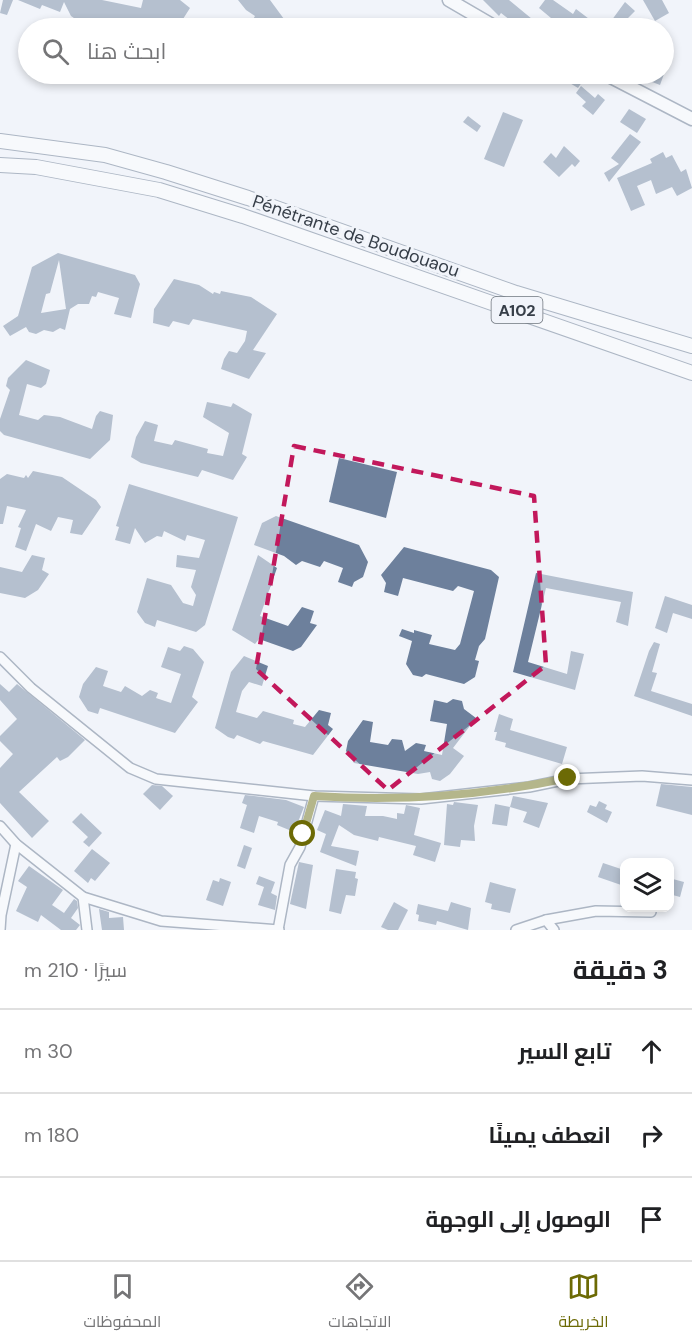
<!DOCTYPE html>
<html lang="ar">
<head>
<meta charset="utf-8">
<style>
	body { margin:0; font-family:"DM Sans",Cairo,sans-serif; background:#f6f6f6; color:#202124; direction:rtl }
	.controls { position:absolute; right:18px; bottom:18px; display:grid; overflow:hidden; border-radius:12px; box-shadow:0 3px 9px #0003 }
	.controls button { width:54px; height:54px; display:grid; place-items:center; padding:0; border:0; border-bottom:2px solid #e0e0e0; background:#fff; color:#202124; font:30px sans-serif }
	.stop { position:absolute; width:18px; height:18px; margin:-14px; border:4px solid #6c6a05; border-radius:50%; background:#fff }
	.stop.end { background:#6c6a05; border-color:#fff; box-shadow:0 2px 6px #0008 }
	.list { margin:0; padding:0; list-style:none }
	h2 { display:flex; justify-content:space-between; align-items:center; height:78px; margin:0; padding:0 24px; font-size:26px }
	h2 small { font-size:20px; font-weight:400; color:#757577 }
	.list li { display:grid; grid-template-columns:39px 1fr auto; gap:18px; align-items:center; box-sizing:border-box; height:84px; padding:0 24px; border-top:2px solid #e0e0e0 }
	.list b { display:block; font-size:22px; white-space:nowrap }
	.list em { font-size:20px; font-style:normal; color:#757577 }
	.icon { flex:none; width:33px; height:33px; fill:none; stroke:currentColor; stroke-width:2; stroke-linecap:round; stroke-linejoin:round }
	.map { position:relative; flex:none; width:692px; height:930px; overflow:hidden; direction:ltr }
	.search { position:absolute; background:#fff; box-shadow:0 3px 9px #0003; left:18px; right:18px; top:18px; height:66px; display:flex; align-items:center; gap:15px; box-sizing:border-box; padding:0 21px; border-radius:33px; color:#757577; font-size:22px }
	.sheet { height:330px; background:#fff }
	nav { display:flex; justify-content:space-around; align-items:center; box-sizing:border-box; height:84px; border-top:2px solid #e0e0e0; background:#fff; font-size:16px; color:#757577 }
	nav a { display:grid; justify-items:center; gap:3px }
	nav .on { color:#6c6a05 }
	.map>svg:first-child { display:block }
	.building { fill:#6d809c; fill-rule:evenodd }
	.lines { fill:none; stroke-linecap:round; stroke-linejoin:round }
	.minor-casing { stroke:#5b6c84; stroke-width:12 }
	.major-casing { stroke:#5b6c84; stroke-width:15 }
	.highway-casing { stroke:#5b6c84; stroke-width:16 }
	.minor { stroke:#fff; stroke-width:9 }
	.major { stroke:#fff; stroke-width:12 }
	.highway { stroke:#fff; stroke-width:14 }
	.route { stroke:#6c6a05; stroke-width:8 }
	.marked { fill:none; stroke:#c2185b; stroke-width:4.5; stroke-dasharray:12 8; stroke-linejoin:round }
	.labels { text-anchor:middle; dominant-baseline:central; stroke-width:6; stroke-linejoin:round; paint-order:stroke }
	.shield { fill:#f1f4fa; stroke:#6e757d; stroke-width:1.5 }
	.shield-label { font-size:16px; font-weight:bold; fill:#363e48 }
	.street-label { font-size:18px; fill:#363e48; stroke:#f1f4fa }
</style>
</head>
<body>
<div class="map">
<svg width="692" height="930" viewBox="0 0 692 930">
	<rect width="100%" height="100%" fill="#f1f4fa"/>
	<g class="building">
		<polygon points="3,0 13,0 7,15 0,13"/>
		<polygon points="18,0 102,0 141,8 143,0 180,0 190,8 183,19 162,28 99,28 84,25 71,16 64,2 60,12 42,5 40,9"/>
		<polygon points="238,0 270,0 284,19 283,21 288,28 248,28 255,16 246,10"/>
		<polygon points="483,0 509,0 532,19 524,28 520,28 501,13 499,16"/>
		<polygon points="545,0 553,0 573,14 576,9 601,28 553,28 547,24 551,18 539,8"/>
		<polygon points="643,0 662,0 669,13 655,21"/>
		<polygon points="625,2 635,11 624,22 636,28 606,28"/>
		<polygon points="566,74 582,82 578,88 563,79"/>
		<polygon points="631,74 664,74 660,85"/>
		<polygon points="581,86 595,98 598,94 605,100 593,115 582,106 586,102 576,93"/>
		<polygon points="629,109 646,119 637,133 620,122"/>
		<polygon points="503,112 523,120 504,167 484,159"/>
		<polygon points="468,116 481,126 477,132 463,122"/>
		<polygon points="630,134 641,142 609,182 604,173 619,164 611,158"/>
		<polygon points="564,146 580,161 575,167 572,164 559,177 543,162 551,153 556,158"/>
		<polygon points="663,152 666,158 672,155 681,172 686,169 692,188 677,196 672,187 656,194 651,180 637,186 645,205 631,211 617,178 652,163 650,159"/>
		<path d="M 58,253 L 135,275 L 140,284 L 131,318 L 114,314 L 119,298 L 98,292 L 96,297 L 92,296 L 89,304 L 78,304 L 70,309 L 65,330 L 60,328 L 53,332 L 44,330 L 36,334 L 29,332 L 26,327 L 10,336 L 3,326 L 18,316 L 32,267 ZM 59,260 L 66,309 L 41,313 L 46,294 L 50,293 Z"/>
		<polygon points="174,279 199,285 213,294 214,292 220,294 221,291 251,297 277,314 253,350 266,353 249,379 221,369 224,359 229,351 237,353 245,341 247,331 193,319 189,325 173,321 169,327 153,323 154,309"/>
		<polygon points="26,360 50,370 46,384 41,388 27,384 19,415 38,420 44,415 60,417 92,429 96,416 100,411 113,415 110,440 90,459 4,435 0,431 0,419 10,390 6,386 8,378"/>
		<polygon points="207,402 231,407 233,403 252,414 242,454 247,457 233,480 202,470 198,477 141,463 131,457 136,437 145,421 158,425 154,441 172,445 175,440 208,449 207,453 223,456 229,433 203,417"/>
		<polygon points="339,458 397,472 386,518 329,502"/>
		<polygon points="33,471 62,477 96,500 101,507 82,535 70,533 73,520 58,517 51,531 36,524 26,551 15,547 21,528 18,527 26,510 7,506 3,524 0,524 0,479 7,474 24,478 26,475 28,478"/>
		<polygon points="129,484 238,517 205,625 196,632 157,620 155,627 145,623 137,612 147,578 171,585 183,603 193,606 196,595 191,587 196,570 176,567 177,555 199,558 205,540 187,535 185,541 164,531 162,537 157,536 145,543 135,528 130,544 115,540 119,527 116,526"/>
		<polygon points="276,516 359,545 368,562 363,577 354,582 352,587 338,582 343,568 324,561 320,567 302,561 296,565 284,556 254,545 262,523"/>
		<polygon points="404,547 491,570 499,577 485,639 479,646 475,660 479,661 475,677 464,684 426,674 422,677 413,675 406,664 412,641 399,636 402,629 414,633 414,630 432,635 429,644 455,650 460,644 474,591 458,586 453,591 403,578 398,596 384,592 386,583 381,575"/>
		<polygon points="32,555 45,558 42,570 49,574 38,590 25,598 0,593 0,567 22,572"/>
		<polygon points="258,555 277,568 260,616 288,626 302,607 314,611 310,623 317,625 301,647 293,651 259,639 255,644 232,630"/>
		<polygon points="536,573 633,592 628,626 616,622 621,602 546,588 528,662 567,674 571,651 584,654 575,690 513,672"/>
		<polygon points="665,596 692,605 692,619 673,613 667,633 655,628"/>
		<polygon points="654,642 660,644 652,672 657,673 651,691 692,704 692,716 634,696 649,651"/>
		<polygon points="184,646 193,649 204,662 192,697 198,702 175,733 100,708 98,714 88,711 79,697 83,684 96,667 108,671 103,686 121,692 125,686 142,696 150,690 158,693 156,698 171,703 181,674 161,667 168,647 180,651"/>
		<polygon points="244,656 268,666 262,686 249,682 242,691 236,712 257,718 263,711 294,720 293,724 305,727 319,710 331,713 328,725 333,729 313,755 263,741 260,744 237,735 234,739 228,737 215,728 231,672"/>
		<polygon points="0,684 9,692 17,684 85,740 68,757 60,761 57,757 19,792 49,821 32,838 0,803 0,768 13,754 0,741 0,736 17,719 0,700"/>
		<polygon points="453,699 462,701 464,709 476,718 453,748 464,756 450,774 440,781 432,779 430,772 418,774 354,763 346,751 348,741 363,720 373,722 370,742 388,745 392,739 402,740 405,751 416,743 426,745 424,751 442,755 447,724 430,721 434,700 447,703"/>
		<polygon points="499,714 513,719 510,730 567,747 562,764 505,747 506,743 495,740 497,732 494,732"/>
		<polygon points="661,784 692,787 692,815 656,806"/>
		<polygon points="152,785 162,786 173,796 160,810 143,794"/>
		<polygon points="245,795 286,800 304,807 294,832 277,825 278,822 259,816 254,833 240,828 247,805 242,803"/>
		<polygon points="513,796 548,803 539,828 523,822 527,812 510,807"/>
		<polygon points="599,801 607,805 605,809 612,812 607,823 587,812 590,805 596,807"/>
		<polygon points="454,802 478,805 474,826 475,841 461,840 460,847 444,845 447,804 453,805"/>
		<polygon points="343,804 367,806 365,816 383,816 397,819 397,813 404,814 406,805 420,808 414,835 441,843 435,862 413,855 416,846 379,837 378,841 354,835 339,825 331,846 359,851 356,866 320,852 326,834 317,830 325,810 341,816"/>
		<polygon points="495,804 510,807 507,826 492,824"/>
		<polygon points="81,813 102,833 89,847 83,842 88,837 72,822"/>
		<polygon points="244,845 252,848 245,869 237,866"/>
		<polygon points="92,849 110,863 95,881 91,878 88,883 74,871"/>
		<polygon points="299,862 313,865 306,909 290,904"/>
		<polygon points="603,863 624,870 624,886 598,877"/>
		<polygon points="29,866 63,890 52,905 64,913 74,899 77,901 78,908 71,918 80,925 76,930 61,930 41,915 38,922 16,911 27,887 18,881"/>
		<polygon points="336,869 356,872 355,878 358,879 355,896 346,895 341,914 329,911"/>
		<polygon points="259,876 275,882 271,893 277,896 275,910 258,905 264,887 256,884"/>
		<polygon points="220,878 231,882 223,906 206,900 213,880 219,882"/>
		<polygon points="669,878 684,882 680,897 669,894"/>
		<polygon points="490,882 516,889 510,913 491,909 492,904 485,902"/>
		<polygon points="394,902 408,910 398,930 388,930 381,927"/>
		<polygon points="451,902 471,908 468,930 437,921 436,925 418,921 419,915 416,914 418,904 448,911"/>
		<polygon points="99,909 109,912 109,918 123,917 124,930 102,930"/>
	</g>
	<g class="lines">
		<g class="minor-casing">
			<g id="minor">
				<polyline points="0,657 31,688 130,768 156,779 314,796 421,799 529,787 568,779 642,776 692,780"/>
				<polyline points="0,826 16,844 83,897 161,921 279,930"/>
				<polyline points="83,897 87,930"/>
				<polyline points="546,920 596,911 651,912"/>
				<polyline points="0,930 1,915 16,844"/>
				<polyline points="278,930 290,865 300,847 314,796"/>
				<polyline points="516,930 546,920 554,930"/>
			</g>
		</g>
		<g class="major-casing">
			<g id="major">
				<polyline points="449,0 497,28"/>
				<polyline points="605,74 692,119"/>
			</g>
		</g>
		<g class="highway-casing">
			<g id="highway">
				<polyline points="0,141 105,155 166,172 248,198 516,293 692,346"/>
				<polyline points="0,165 36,167 159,190 243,216 692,373"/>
			</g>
		</g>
		<use href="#minor" class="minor"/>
		<use href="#major" class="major"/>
		<use href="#highway" class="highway"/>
	</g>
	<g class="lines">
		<path class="route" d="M 303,834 L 314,796 C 402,802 482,796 568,778"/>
	</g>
	<path d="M0 0H692V930H0ZM 294,446 L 534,496 L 546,665 L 388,790 L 256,669 Z" fill="#f1f4fa" fill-opacity=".55" fill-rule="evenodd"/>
	<path class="marked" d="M 294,446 L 534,496 L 546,665 L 388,790 L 256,669 Z"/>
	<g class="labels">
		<rect class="shield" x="491.5" y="297" width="51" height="26" rx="4.5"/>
		<g class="shield-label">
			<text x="517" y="310">A102</text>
		</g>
		<g class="street-label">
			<text transform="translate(356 236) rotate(19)">Pénétrante de Boudouaou</text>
		</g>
	</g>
</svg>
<div class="controls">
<button><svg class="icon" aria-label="layers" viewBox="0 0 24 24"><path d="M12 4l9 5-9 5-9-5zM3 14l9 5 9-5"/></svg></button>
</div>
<div class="stop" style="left:303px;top:834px"></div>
<div class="stop end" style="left:568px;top:778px"></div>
<div class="search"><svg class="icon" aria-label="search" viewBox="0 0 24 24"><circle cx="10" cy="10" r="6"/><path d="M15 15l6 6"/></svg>ابحث هنا</div>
</div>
<section class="sheet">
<h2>3 دقيقة<small>سيرًا · 210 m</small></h2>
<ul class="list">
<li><svg class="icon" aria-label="ahead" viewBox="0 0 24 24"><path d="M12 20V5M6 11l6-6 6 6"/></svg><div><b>تابع السير</b></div><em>30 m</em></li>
<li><svg class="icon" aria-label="right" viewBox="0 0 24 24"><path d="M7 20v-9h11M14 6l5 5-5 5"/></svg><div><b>انعطف يمينًا</b></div><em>180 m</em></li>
<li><svg class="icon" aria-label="arrive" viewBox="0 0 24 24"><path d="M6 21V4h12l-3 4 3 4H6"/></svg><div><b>الوصول إلى الوجهة</b></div></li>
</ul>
</section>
<nav>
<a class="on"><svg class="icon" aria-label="map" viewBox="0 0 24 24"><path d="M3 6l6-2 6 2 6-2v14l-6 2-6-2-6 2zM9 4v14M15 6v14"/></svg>الخريطة</a>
<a><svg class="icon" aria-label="directions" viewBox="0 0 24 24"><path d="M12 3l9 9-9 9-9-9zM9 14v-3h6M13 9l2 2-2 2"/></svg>الاتجاهات</a>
<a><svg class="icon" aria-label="saved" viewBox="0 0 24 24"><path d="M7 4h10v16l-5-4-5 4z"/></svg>المحفوظات</a>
</nav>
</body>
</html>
